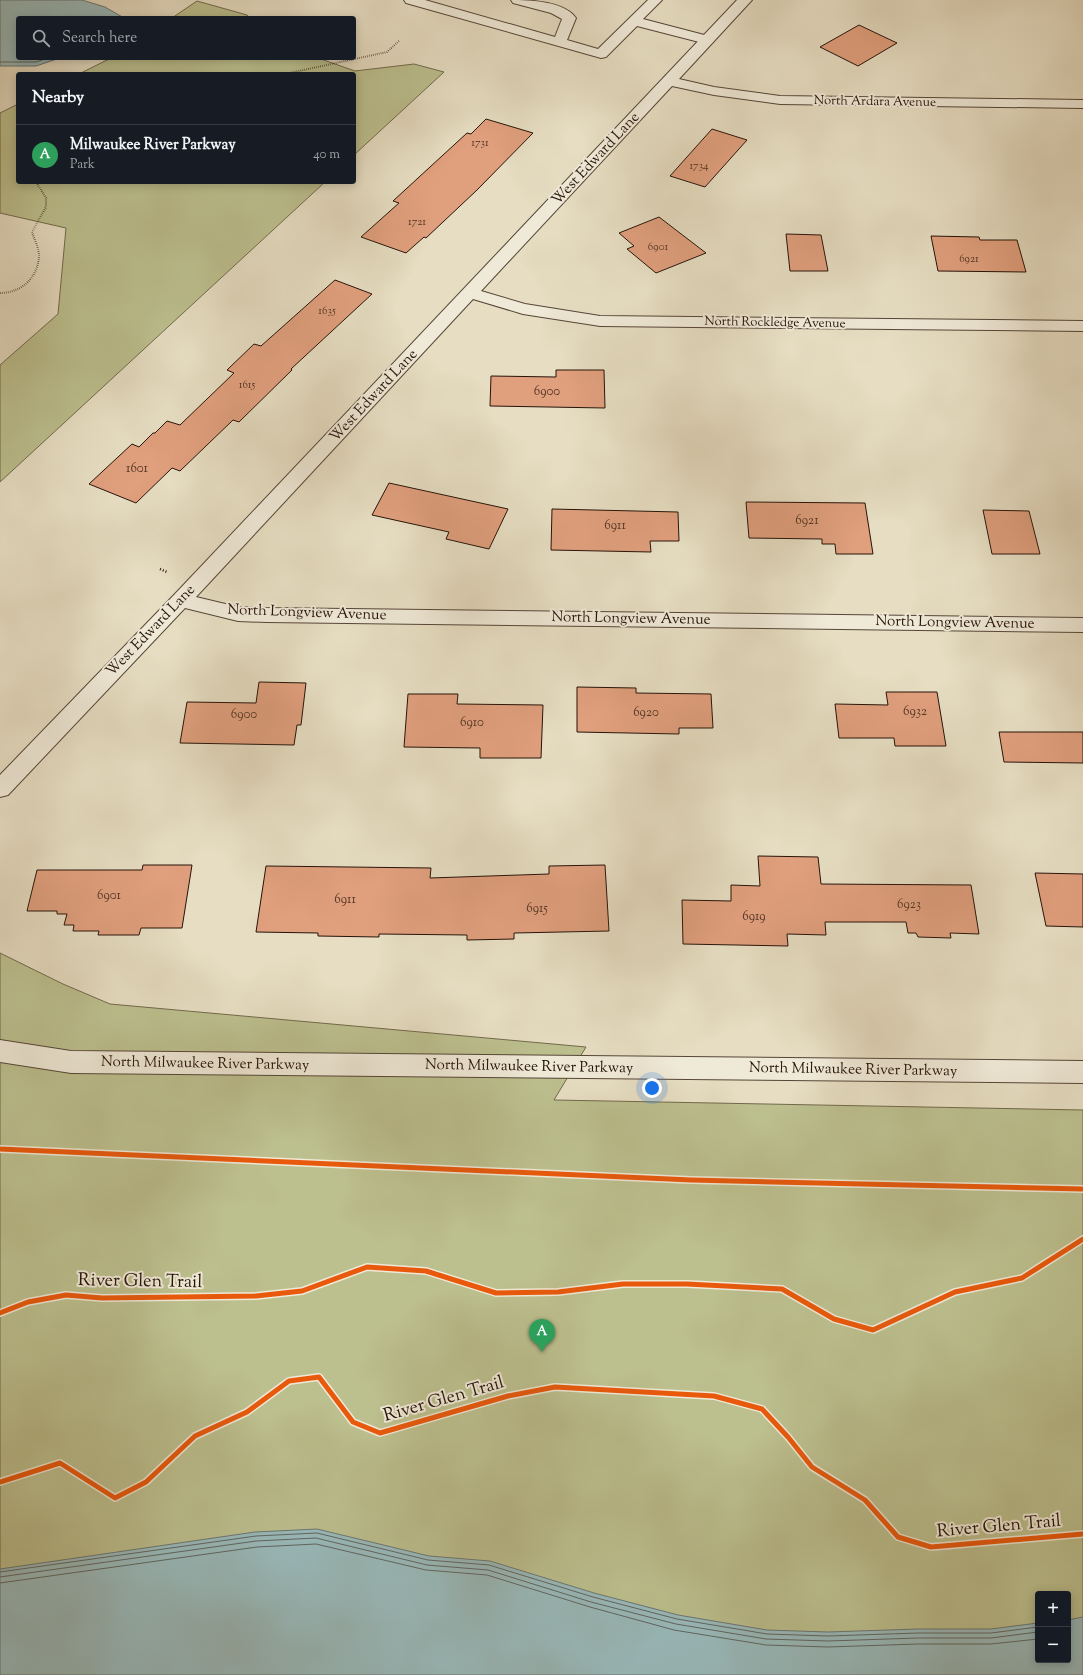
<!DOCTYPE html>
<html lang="en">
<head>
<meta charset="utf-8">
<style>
	body { margin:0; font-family:"Sorts Mill Goudy",serif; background:#20242c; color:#f1f3f6 }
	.controls { position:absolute; right:12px; bottom:12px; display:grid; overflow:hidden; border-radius:4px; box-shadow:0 2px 10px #0003 }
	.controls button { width:36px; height:36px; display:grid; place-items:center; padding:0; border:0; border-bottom:1px solid #363941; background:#171b24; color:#f1f3f6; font:20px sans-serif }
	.you { position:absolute; left:652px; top:1088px; width:14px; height:14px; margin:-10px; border:3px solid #fff; border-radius:50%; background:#1a73e8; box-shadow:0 0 0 6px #1a73e833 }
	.badge { display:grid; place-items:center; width:26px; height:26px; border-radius:50%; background:#c59692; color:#fff; font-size:13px; font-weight:700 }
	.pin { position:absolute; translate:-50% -33px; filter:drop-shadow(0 1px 2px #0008) }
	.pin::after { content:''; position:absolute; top:21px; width:14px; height:12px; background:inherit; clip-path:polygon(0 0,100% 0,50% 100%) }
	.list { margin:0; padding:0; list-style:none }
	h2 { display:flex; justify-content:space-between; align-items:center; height:52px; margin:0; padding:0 16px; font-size:17px }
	h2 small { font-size:13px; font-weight:400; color:#9ea1a6 }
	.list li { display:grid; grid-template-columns:26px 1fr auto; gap:12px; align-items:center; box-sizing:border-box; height:60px; padding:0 16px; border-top:1px solid #363941 }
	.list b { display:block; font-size:15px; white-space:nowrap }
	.list p { margin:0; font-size:13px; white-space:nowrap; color:#9ea1a6 }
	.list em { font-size:13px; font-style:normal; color:#9ea1a6 }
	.icon { flex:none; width:22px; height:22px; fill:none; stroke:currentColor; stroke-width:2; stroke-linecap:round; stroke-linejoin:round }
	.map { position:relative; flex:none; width:1083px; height:1675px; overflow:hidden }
	.search { position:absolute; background:#171b24; box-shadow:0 2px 10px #0003; left:16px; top:16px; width:340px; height:44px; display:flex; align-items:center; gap:10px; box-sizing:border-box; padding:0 14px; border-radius:4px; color:#9ea1a6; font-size:15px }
	.panel { position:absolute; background:#171b24; box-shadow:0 2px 10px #0003; left:16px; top:72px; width:340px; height:112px; border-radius:4px }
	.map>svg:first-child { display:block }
	.green { fill:#bcbf8e; stroke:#71694c; fill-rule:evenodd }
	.water { fill:#99babb; stroke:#6b7774 }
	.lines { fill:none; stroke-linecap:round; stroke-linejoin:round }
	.shore { stroke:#606662; stroke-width:1 }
	.building { fill:#e09f7d; stroke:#261309 }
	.lane-casing { stroke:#564637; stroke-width:2 }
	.street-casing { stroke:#564637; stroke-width:2 }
	.path-far1 { stroke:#261309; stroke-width:2; stroke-dasharray:0.5 1.5; stroke-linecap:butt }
	.path { stroke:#261309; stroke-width:2.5; stroke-dasharray:1 2; stroke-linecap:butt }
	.lane { fill:#efe9d7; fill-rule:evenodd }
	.street { fill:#efe9d7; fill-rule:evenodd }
	.cycleway-casing { stroke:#efe9d7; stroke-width:8 }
	.cycleway { stroke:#e8590c; stroke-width:5 }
	.labels { text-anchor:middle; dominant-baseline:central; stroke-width:4; stroke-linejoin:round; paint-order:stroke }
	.far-number-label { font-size:11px; fill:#543626 }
	.far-street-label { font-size:13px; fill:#261309; stroke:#efe9d7 }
	.number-label { font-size:13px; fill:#543626 }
	.street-label { font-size:15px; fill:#261309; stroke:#efe9d7 }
	.near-street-label { font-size:18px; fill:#261309; stroke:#efe9d7 }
</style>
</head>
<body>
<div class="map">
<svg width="1083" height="1675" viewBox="0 0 1083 1675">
	<rect width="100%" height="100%" fill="#e6ddc2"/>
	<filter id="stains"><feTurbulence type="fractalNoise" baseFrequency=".005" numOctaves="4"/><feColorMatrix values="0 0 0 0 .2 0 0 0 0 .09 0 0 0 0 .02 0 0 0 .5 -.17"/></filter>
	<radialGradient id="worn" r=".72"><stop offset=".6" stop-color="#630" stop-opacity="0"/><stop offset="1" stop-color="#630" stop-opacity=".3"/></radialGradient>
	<g class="green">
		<polygon points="197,1 247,15 250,18 172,18"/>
		<polygon points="111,58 318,58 355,71 414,64 444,72 354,155 354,74 79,74"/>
		<polygon points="18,104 18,182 325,182 0,482 0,365 58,314 66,228 0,213 0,113"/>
		<path d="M 0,953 L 63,984 L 110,1004 L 586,1047 L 554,1100 L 1083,1110 L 1083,1675 L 0,1675 ZM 1038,1594 L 1068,1594 L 1068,1660 L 1038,1660 Z"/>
	</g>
	<g class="water">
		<polygon points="0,0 82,0 105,7 124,18 18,18 18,58 60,58 36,66 0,66"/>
		<polygon points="317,1529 429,1556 490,1561 594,1593 678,1615 767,1630 828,1632 918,1629 991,1629 1038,1623 1038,1660 1068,1660 1068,1620 1083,1617 1083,1675 0,1675 0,1569 255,1532"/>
	</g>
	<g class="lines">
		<g class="shore">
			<polyline points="0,62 36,62 48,58"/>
			<polyline points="0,1572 256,1536 317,1533 428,1560 489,1565 593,1597 677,1619 767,1634 828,1636 918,1633 991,1633 1038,1627"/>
			<polyline points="0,1577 256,1541 316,1538 427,1565 488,1570 591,1602 676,1624 766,1639 828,1641 918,1638 991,1638 1038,1632"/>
			<polyline points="0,1583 257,1547 316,1544 426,1570 487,1575 590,1607 674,1630 766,1645 828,1647 918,1644 991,1644 1038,1639"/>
		</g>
	</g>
	<g class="building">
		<polygon points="859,25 897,43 858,66 820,47"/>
		<polygon points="486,119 533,133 477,190 426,238 424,237 406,253 361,237 399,203 393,201 467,133 471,134"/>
		<polygon points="712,129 747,140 705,187 670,176"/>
		<polygon points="659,217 706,253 656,273 627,249 634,246 619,233"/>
		<polygon points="786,234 821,235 828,271 790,271"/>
		<polygon points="931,236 979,237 980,240 1017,240 1026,272 938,271"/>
		<polygon points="335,280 372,294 291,369 292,370 239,422 233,420 180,471 172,468 136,503 89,484 132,444 139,447 153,433 155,433 167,421 180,425 234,373 227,370 254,344 261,346"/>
		<polygon points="556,370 604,370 605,408 490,406 491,376 556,377"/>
		<polygon points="389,483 508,509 489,549 446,539 449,532 372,515"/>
		<polygon points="746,502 865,503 873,554 836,554 835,544 822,544 822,539 749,538"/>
		<polygon points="552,509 678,512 679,541 650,541 651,552 551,550"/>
		<polygon points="983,510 1029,511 1040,554 992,554"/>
		<polygon points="259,682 306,683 301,725 297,725 294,745 180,743 187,702 256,703"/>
		<polygon points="577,687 636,688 636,693 711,694 713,728 679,728 679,734 577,732"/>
		<polygon points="886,692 937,692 946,746 895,746 894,738 839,738 835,704 888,705"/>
		<polygon points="408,694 458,694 457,704 543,705 541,758 480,758 480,748 404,747"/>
		<polygon points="999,732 1083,732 1083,763 1004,762"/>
		<polygon points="758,856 818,857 821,884 971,885 979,934 950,933 951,938 918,937 916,933 908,933 906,922 825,922 826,935 787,934 788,946 683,944 682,900 731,901 731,885 760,886"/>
		<polygon points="143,865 192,865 182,928 141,928 139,935 98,935 99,931 73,931 74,925 64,925 67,914 57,914 57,911 27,911 37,870 142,870"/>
		<polygon points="605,865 609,931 514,933 514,939 467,940 467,935 379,934 379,937 318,936 318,933 256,932 266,866 431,868 430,878 549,874 549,866"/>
		<polygon points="1035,873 1083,874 1083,927 1046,926"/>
	</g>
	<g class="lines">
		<g class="lane-casing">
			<path id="lane" d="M 404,0 L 425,0 L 555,37 L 562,19 L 551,13 L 513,3 L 511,0 C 530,0 564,1 576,18 L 567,40 L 598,49 L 648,0 L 662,0 L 643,19 L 712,37 L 714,40 L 712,43 L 707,44 L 637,26 L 606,57 L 601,58 L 406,3 Z"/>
		</g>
		<g class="street-casing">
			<g id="street">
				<polygon points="737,0 752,0 679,79 714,87 780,96 1083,100 1083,108 780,104 714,95 672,86 481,291 525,304 600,316 1083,321 1083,331 600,326 523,314 473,299 196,597 238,607 266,608 1083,618 1083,632 266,622 238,621 185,608 8,795 0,797 0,775 174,595"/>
				<polygon points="0,1040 71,1051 1083,1061 1083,1083 71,1073 0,1062"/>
			</g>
		</g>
		<g class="path-far1">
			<polyline points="285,74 387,52 400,40"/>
			<path d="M 0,293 C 21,293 38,278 39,256 C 39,248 34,239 32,232 L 46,207 L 46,198 L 36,182"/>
		</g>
		<polyline class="path" points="160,569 167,572"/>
		<use href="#lane" class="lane"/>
		<use href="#street" class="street"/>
		<g class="cycleway-casing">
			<g id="cycleway">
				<polyline points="0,1149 691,1180 1083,1189"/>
				<polyline points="0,1313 28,1302 66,1295 102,1298 256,1296 302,1291 367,1267 426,1271 496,1293 558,1292 623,1284 687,1284 782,1289 834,1319 873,1330 955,1292 1022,1278 1083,1239"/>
				<polyline points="0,1482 60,1463 115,1498 146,1482 195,1436 247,1412 289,1381 319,1377 353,1422 380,1433 508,1396 555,1387 714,1396 762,1409 788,1437 812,1467 865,1500 898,1537 931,1547 1083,1534"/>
			</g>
		</g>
		<use href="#cycleway" class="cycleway"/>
	</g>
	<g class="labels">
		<g class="far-number-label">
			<text x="480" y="143">1731</text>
			<text x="699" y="166">1734</text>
			<text x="417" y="222">1721</text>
			<text x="658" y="247">6901</text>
			<text x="969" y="259">6921</text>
			<text x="327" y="311">1635</text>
			<text x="247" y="385">1615</text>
		</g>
		<g class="far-street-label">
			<text transform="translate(875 102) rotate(1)">North Ardara Avenue</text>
			<text transform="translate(775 323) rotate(1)">North Rockledge Avenue</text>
		</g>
		<g class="number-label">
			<text x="547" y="392">6900</text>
			<text x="137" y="469">1601</text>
			<text x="807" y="521">6921</text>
			<text x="615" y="526">6911</text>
			<text x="915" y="712">6932</text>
			<text x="646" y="713">6920</text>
			<text x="244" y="715">6900</text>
			<text x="472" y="723">6910</text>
			<text x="109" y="896">6901</text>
			<text x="345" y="900">6911</text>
			<text x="909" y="905">6923</text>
			<text x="537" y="909">6915</text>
			<text x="754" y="917">6919</text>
		</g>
		<g class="street-label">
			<text transform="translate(596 159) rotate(-47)">West Edward Lane</text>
			<text transform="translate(374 396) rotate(-47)">West Edward Lane</text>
			<text transform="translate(307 613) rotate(2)">North Longview Avenue</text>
			<text transform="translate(631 619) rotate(1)">North Longview Avenue</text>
			<text transform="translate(955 623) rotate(1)">North Longview Avenue</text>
			<text transform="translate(151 631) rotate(-46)">West Edward Lane</text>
			<text transform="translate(205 1064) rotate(1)">North Milwaukee River Parkway</text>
			<text transform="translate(529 1067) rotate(1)">North Milwaukee River Parkway</text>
			<text transform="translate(853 1070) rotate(1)">North Milwaukee River Parkway</text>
		</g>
		<g class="near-street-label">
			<text transform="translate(140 1282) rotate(1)">River Glen Trail</text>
			<text transform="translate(444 1400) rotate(-16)">River Glen Trail</text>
			<text transform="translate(999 1527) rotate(-5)">River Glen Trail</text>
		</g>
	</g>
	<rect width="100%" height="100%" filter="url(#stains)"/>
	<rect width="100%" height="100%" fill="url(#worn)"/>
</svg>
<div class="controls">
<button>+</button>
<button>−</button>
</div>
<div class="you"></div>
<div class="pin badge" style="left:542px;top:1352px;background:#2e9e5b">A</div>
<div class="search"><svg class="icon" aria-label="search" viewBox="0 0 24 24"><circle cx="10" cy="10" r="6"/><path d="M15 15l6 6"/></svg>Search here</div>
<section class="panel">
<h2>Nearby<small></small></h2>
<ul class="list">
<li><span class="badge" style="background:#2e9e5b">A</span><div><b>Milwaukee River Parkway</b><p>Park</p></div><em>40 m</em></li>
</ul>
</section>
</div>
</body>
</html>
